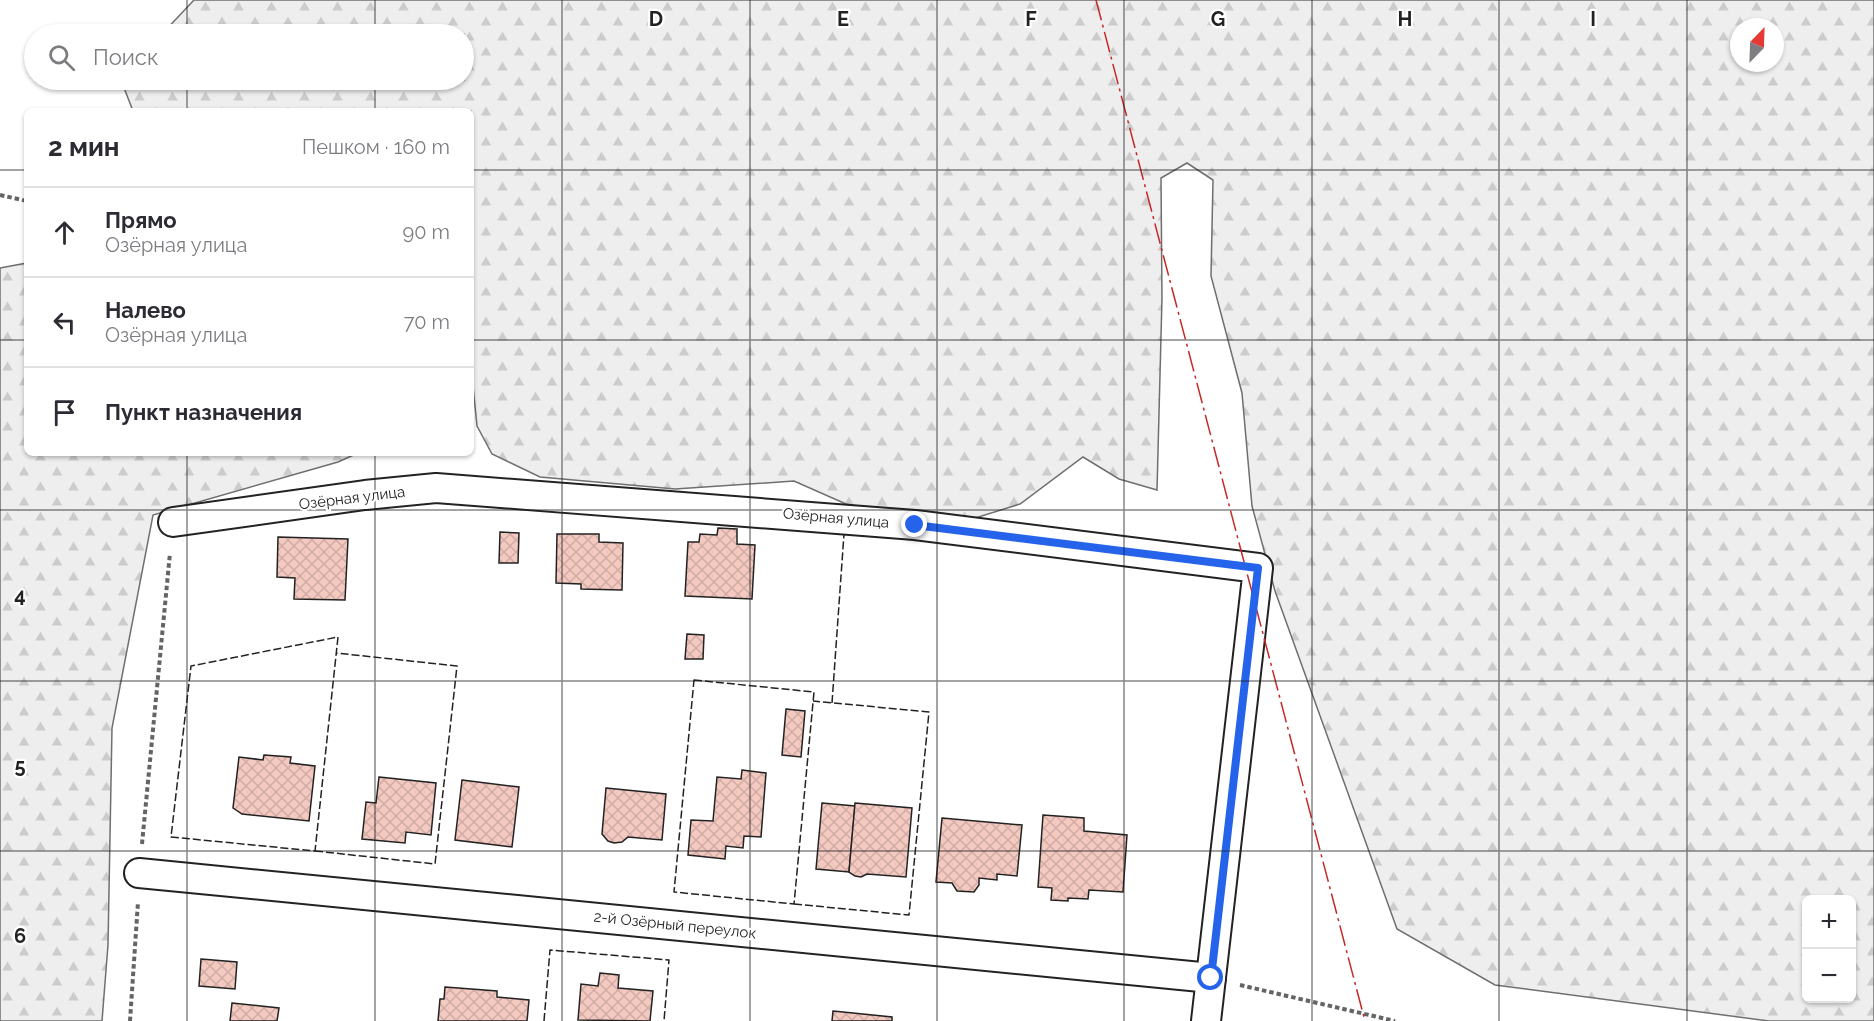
<!DOCTYPE html>
<html lang="ru">
<head>
<meta charset="utf-8">
<style>
	body { margin:0; font-family:Raleway,sans-serif; background:#f7f7f7; color:#2b2b33 }
	.controls { position:absolute; right:18px; bottom:18px; display:grid; overflow:hidden; border-radius:9px; box-shadow:0 2px 4px #0004 }
	.controls button { width:54px; height:54px; display:grid; place-items:center; padding:0; border:0; border-bottom:2px solid #e1e1e2; background:#fff; color:#2b2b33; font:30px sans-serif }
	.compass { position:absolute; left:1730px; top:18px; width:54px; height:54px; border-radius:50%; background:#fff; box-shadow:0 2px 4px #0004; rotate:23deg }
	.stop { position:absolute; width:18px; height:18px; margin:-14px; border:4px solid #2563eb; border-radius:50%; background:#fff }
	.stop.end { background:#2563eb; border-color:#fff; box-shadow:0 2px 6px #0008 }
	.list { margin:0; padding:0; list-style:none }
	h2 { display:flex; justify-content:space-between; align-items:center; height:78px; margin:0; padding:0 24px; font-size:26px }
	h2 small { font-size:20px; font-weight:400; color:#7c7c81 }
	.list li { display:grid; grid-template-columns:39px 1fr auto; gap:18px; align-items:center; box-sizing:border-box; height:90px; padding:0 24px; border-top:2px solid #e1e1e2 }
	.list b { display:block; font-size:22px; white-space:nowrap }
	.list p { margin:0; font-size:20px; white-space:nowrap; color:#7c7c81 }
	.list em { font-size:20px; font-style:normal; color:#7c7c81 }
	.icon { flex:none; width:33px; height:33px; fill:none; stroke:currentColor; stroke-width:2; stroke-linecap:round; stroke-linejoin:round }
	.map { position:relative; flex:none; width:1874px; height:1021px; overflow:hidden }
	.search { position:absolute; background:#fff; box-shadow:0 2px 4px #0004; left:24px; top:24px; width:450px; height:66px; display:flex; align-items:center; gap:15px; box-sizing:border-box; padding:0 21px; border-radius:33px; color:#7c7c81; font-size:22px }
	.panel { position:absolute; background:#fff; box-shadow:0 2px 4px #0004; left:24px; top:108px; width:450px; height:348px; border-radius:9px }
	.map>svg:first-child { display:block }
	.forest { fill:url(#forest-firs); stroke:#6f6f6f; stroke-width:1.5; fill-rule:evenodd }
	.building { fill:url(#building-cross-hatch); stroke:#222; stroke-width:1.5 }
	.lines { fill:none; stroke-linecap:round; stroke-linejoin:round }
	.street-casing { stroke:#222; stroke-width:32 }
	.path { stroke:#646464; stroke-width:4; stroke-dasharray:4.5 3; stroke-linecap:butt }
	.street { stroke:#fff; stroke-width:28 }
	.fence { stroke:#222; stroke-width:1.5; stroke-dasharray:8 3; stroke-linecap:butt }
	.power { stroke:#c62828; stroke-width:1.5; stroke-dasharray:21 4.5 3 4.5; stroke-linecap:butt }
	.route { stroke:#2563eb; stroke-width:8 }
	.grid { fill:none; stroke:#222; stroke-width:1.5; stroke-opacity:0.55 }
	.labels { text-anchor:middle; dominant-baseline:central; stroke-width:4.5; stroke-linejoin:round; paint-order:stroke }
	.street-label { font-size:15px; fill:#222; stroke:#fff }
	.grid-label { font-size:20px; text-anchor:middle; font-weight:bold; fill:#222; stroke:#fff; stroke-width:4.5; stroke-linejoin:round; paint-order:stroke }
</style>
</head>
<body>
<div class="map">
<svg width="1874" height="1021" viewBox="0 0 1874 1021">
	<defs>
		<pattern id="forest-firs" width="22" height="20" patternUnits="userSpaceOnUse" patternTransform="scale(1.5)"><rect width="22" height="20" fill="#eee"/><path d="M5 1l3.5 6h-7zM16 11l3.5 6h-7z" fill="#ccc"/></pattern>
		<pattern id="building-cross-hatch" width="8" height="8" patternUnits="userSpaceOnUse" patternTransform="scale(1.5)"><rect width="8" height="8" fill="#f3c9c0"/><path d="M0 0l8 8M0 8l8-8" fill="none" stroke="#d0aca5"/></pattern>
	</defs>
	<rect width="100%" height="100%" fill="#fff"/>
	<g class="forest">
		<path d="M 194,0 L 1874,0 L 1874,1021 L 1769,1021 L 1495,985 L 1397,929 L 1275,591 L 1252,506 L 1242,393 L 1211,276 L 1213,180 L 1187,163 L 1161,178 L 1162,298 L 1157,490 L 1119,479 L 1083,457 L 1020,504 L 953,525 L 846,504 L 794,481 L 675,489 L 540,477 L 492,454 L 477,426 L 471,366 L 471,111 L 133,111 L 121,80 L 464,80 L 464,34 L 162,34 ZM 1739,27 L 1775,27 L 1775,63 L 1739,63 ZM 1806,900 L 1852,900 L 1852,998 L 1806,998 Z"/>
		<polygon points="27,263 27,453 358,453 338,462 153,515 112,728 108,945 102,1021 0,1021 0,268"/>
	</g>
	<g class="building">
		<polygon points="718,528 737,529 737,544 755,545 752,599 685,596 688,542 699,542 700,534 717,535"/>
		<polygon points="500,532 519,533 518,563 499,563"/>
		<polygon points="557,534 599,534 599,542 623,543 622,590 581,589 581,584 556,583"/>
		<polygon points="278,537 348,539 345,600 294,599 295,578 277,577"/>
		<polygon points="687,634 704,635 703,659 685,659"/>
		<polygon points="786,709 805,711 801,757 782,755"/>
		<polygon points="264,755 291,757 290,763 315,766 309,821 242,814 233,808 239,757 263,760"/>
		<polygon points="742,770 766,773 761,837 744,836 743,848 726,846 725,859 688,855 691,820 713,821 717,777 741,779"/>
		<polygon points="379,777 436,783 431,835 406,832 405,843 362,839 366,802 376,803"/>
		<polygon points="462,780 519,787 512,847 455,840"/>
		<polygon points="606,788 666,794 662,840 628,837 622,842 614,843 608,841 602,834"/>
		<polygon points="822,803 855,806 849,872 816,869"/>
		<polygon points="855,803 912,808 906,877 867,874 861,877 855,876 849,872"/>
		<polygon points="1043,815 1084,818 1084,831 1127,835 1123,892 1089,890 1088,899 1068,898 1068,901 1051,900 1052,888 1038,887"/>
		<polygon points="942,818 1022,825 1017,876 997,874 997,880 979,878 979,885 974,892 957,891 952,883 936,882"/>
		<polygon points="201,959 237,962 235,989 199,986"/>
		<polygon points="600,973 619,975 618,988 653,991 650,1021 578,1020 581,984 598,986"/>
		<polygon points="445,987 497,991 497,997 529,1000 527,1021 438,1021 440,999 444,999"/>
		<polygon points="232,1003 279,1008 277,1021 230,1021"/>
		<polygon points="833,1011 892,1017 892,1021 832,1021"/>
	</g>
	<g class="lines">
		<g class="street-casing">
			<g id="street">
				<polyline points="173,522 365,495 436,488 915,525 1258,568 1206,1021"/>
				<polyline points="139,873 1211,978"/>
			</g>
		</g>
		<g class="path">
			<polyline points="0,195 27,201"/>
			<polyline points="142,844 170,553"/>
			<polyline points="1240,985 1395,1021"/>
			<polyline points="130,1021 138,902"/>
		</g>
		<use href="#street" class="street"/>
		<g class="fence">
			<polygon points="338,637 315,851 171,837 191,666"/>
			<polygon points="694,680 814,692 794,904 674,892"/>
			<polyline points="832,703 844,534"/>
			<polyline points="315,851 435,864 457,666 336,653"/>
			<polyline points="794,904 909,915 929,712 813,701"/>
			<polyline points="544,1021 550,950 669,960 664,1021"/>
		</g>
		<polyline class="power" points="1096,0 1365,1021"/>
	</g>
	<g class="lines">
		<polyline class="route" points="915,525 1258,568 1211,978"/>
	</g>
	<path class="grid" d="M 187,0 L 187,34M 375,0 L 375,34M 562,0 L 562,1021M 750,0 L 750,1021M 937,0 L 937,1021M 1124,0 L 1124,1021M 1312,0 L 1312,1021M 1499,0 L 1499,1021M 1687,0 L 1687,1021M 187,80 L 187,111M 375,80 L 375,111M 0,170 L 27,170M 471,170 L 1874,170M 0,340 L 27,340M 471,340 L 1874,340M 187,453 L 187,1021M 375,453 L 375,1021M 0,510 L 1874,510M 0,681 L 1874,681M 0,851 L 1874,851"/>
	<g class="labels">
		<g class="street-label">
			<text transform="translate(352 498) rotate(-7)">Озёрная улица</text>
			<text transform="translate(836 518) rotate(5)">Озёрная улица</text>
			<text transform="translate(675 925) rotate(6)">2-й Озёрный переулок</text>
		</g>
	</g>
	<g class="grid-label">
		<text x="656" y="26">D</text>
		<text x="843" y="26">E</text>
		<text x="1031" y="26">F</text>
		<text x="1218" y="26">G</text>
		<text x="1405" y="26">H</text>
		<text x="1593" y="26">I</text>
		<text x="20" y="602">4</text>
		<text x="20" y="773">5</text>
		<text x="20" y="943">6</text>
	</g>
</svg>
<div class="controls">
<button>+</button>
<button>−</button>
</div>
<svg class="compass" viewBox="-18 -18 36 36"><path d="M0-13l5 13h-10z" fill="#e53935"/><path d="M0 13l5-13h-10z" fill="#7c7c81"/></svg>
<div class="stop" style="left:1211px;top:978px"></div>
<div class="stop end" style="left:915px;top:525px"></div>
<div class="search"><svg class="icon" aria-label="search" viewBox="0 0 24 24"><circle cx="10" cy="10" r="6"/><path d="M15 15l6 6"/></svg>Поиск</div>
<section class="panel">
<h2>2 мин<small>Пешком · 160 m</small></h2>
<ul class="list">
<li><svg class="icon" aria-label="ahead" viewBox="0 0 24 24"><path d="M12 20V5M6 11l6-6 6 6"/></svg><div><b>Прямо</b><p>Озёрная улица</p></div><em>90 m</em></li>
<li><svg class="icon" aria-label="left" viewBox="0 0 24 24"><path d="M17 20v-9H6M10 6l-5 5 5 5"/></svg><div><b>Налево</b><p>Озёрная улица</p></div><em>70 m</em></li>
<li><svg class="icon" aria-label="arrive" viewBox="0 0 24 24"><path d="M6 21V4h12l-3 4 3 4H6"/></svg><div><b>Пункт назначения</b></div></li>
</ul>
</section>
</div>
</body>
</html>
